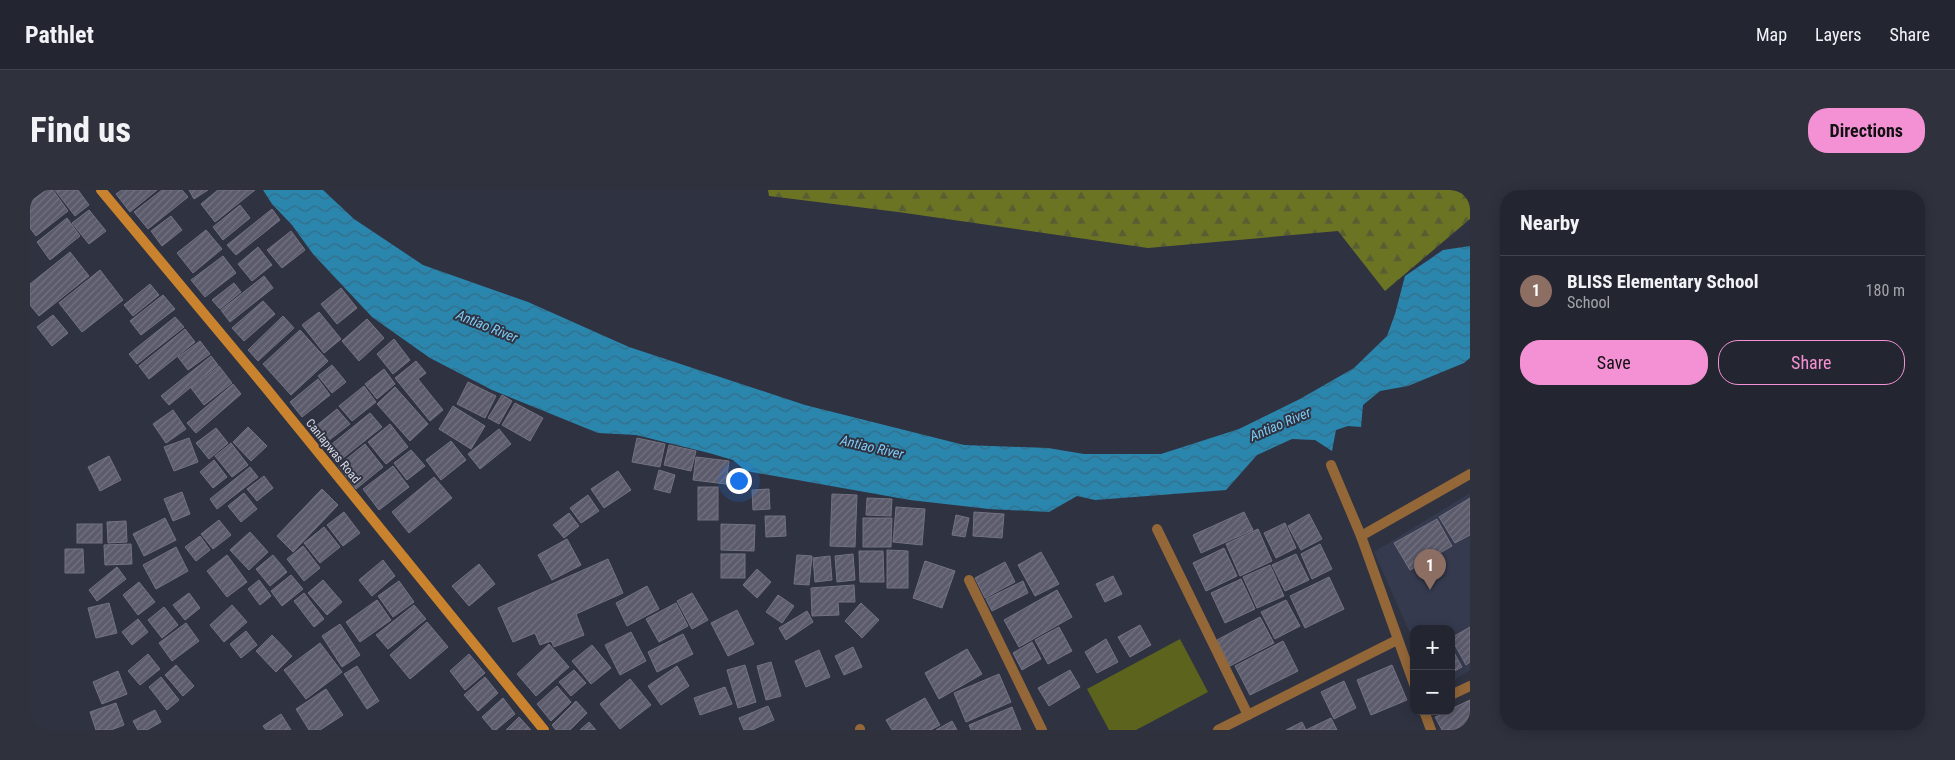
<!DOCTYPE html>
<html lang="en">
<head>
<meta charset="utf-8">
<style>
	body { margin:0; font-family:"Roboto Condensed",sans-serif; background:#2f323d; color:#f1f3f6 }
	.controls { position:absolute; right:15px; bottom:15px; display:grid; overflow:hidden; border-radius:10px; box-shadow:0 2px 12px #0003 }
	.controls button { width:45px; height:45px; display:grid; place-items:center; padding:0; border:0; border-bottom:1px solid #40434d; background:#232631; color:#f1f3f6; font:25px sans-serif }
	.you { position:absolute; left:708px; top:290px; width:18px; height:18px; margin:-12px; border:4px solid #fff; border-radius:50%; background:#1a73e8; box-shadow:0 0 0 8px #1a73e833 }
	.badge { display:grid; place-items:center; width:32px; height:32px; border-radius:50%; background:#f491d4; color:#fff; font-size:16px; font-weight:700 }
	.pin { position:absolute; translate:-50% -41px; filter:drop-shadow(0 1px 2px #0008) }
	.pin::after { content:''; position:absolute; top:26px; width:18px; height:15px; background:inherit; clip-path:polygon(0 0,100% 0,50% 100%) }
	.list { margin:0; padding:0; list-style:none }
	h2 { display:flex; justify-content:space-between; align-items:center; height:65px; margin:0; padding:0 20px; font-size:21px }
	h2 small { font-size:16px; font-weight:400; color:#a3a5ab }
	.list li { display:grid; grid-template-columns:32px 1fr auto; gap:15px; align-items:center; box-sizing:border-box; height:70px; padding:0 20px; border-top:1px solid #40434d }
	.list b { display:block; font-size:19px; white-space:nowrap }
	.list p { margin:0; font-size:16px; white-space:nowrap; color:#a3a5ab }
	.list em { font-size:16px; font-style:normal; color:#a3a5ab }
	.actions { display:flex; gap:10px; padding:15px 20px }
	.actions a { flex:1; padding:11px 0; border:1px solid #f491d4; border-radius:20px; text-align:center; font-size:18px; color:#f491d4 }
	.actions .main { background:#f491d4; color:#111 }
	.map { position:relative; flex:none; width:1440px; height:540px; overflow:hidden; border-radius:20px }
	header { display:flex; align-items:center; gap:30px; box-sizing:border-box; height:70px; padding:0 25px; background:#232631; border-bottom:1px solid #40434d }
	header strong { font-size:24px }
	nav { display:flex; gap:28px; margin-inline-start:auto; font-size:18px }
	.intro { display:flex; align-items:center; justify-content:space-between; box-sizing:border-box; height:120px; padding:0 30px }
	h1 { margin:0; font-size:35px }
	.button { padding:12px 22px; border-radius:20px; background:#f491d4; color:#111; font-size:18px; font-weight:700 }
	main { display:flex; gap:30px; padding:0 30px }
	aside { flex:1; background:#232631; border-radius:20px; box-shadow:0 2px 12px #0003 }
	.map>svg:first-child { display:block }
	.built { fill:#353a4f }
	.green { fill:#5b631d }
	.forest { fill:url(#forest-firs) }
	.water { fill:url(#water-waves) }
	.building { fill:url(#building-hatch); stroke:#727283 }
	.lines { fill:none; stroke-linecap:round; stroke-linejoin:round }
	.street { stroke:#936738; stroke-width:10 }
	.secondary { stroke:#c9832f; stroke-width:10 }
	.labels { text-anchor:middle; dominant-baseline:central; stroke-width:4; stroke-linejoin:round; paint-order:stroke }
	.street-label { font-size:12px; fill:#dadce6; stroke:#2f3241 }
	.water-label { font-size:14px; font-style:italic; fill:#7ecbf4; stroke:#2f3241 }
</style>
</head>
<body>
<header>
<strong>Pathlet</strong>
<nav><a>Map</a><a>Layers</a><a>Share</a></nav>
</header>
<div class="intro"><h1>Find us</h1><a class="button">Directions</a></div>
<main>
<div class="map">
<svg width="1440" height="540" viewBox="0 0 1440 540">
	<defs>
		<pattern id="forest-firs" width="22" height="20" patternUnits="userSpaceOnUse" patternTransform="scale(1.25)"><rect width="22" height="20" fill="#6b7423"/><path d="M5 1l3.5 6h-7zM16 11l3.5 6h-7z" fill="#585e32"/></pattern>
		<pattern id="water-waves" width="16" height="10" patternUnits="userSpaceOnUse" patternTransform="scale(1.25)"><rect width="16" height="10" fill="#2b86ae"/><path d="M0 5q4-4 8 0t8 0" fill="none" stroke="#336e89"/></pattern>
		<pattern id="building-hatch" width="6" height="6" patternUnits="userSpaceOnUse" patternTransform="scale(1.25)"><rect width="6" height="6" fill="#5c5b6c"/><path d="M-1 1l2-2M0 6l6-6M5 7l2-2" fill="none" stroke="#737281"/></pattern>
	</defs>
	<rect width="100%" height="100%" fill="#2f3241"/>
	<polygon class="built" points="1440,303 1440,480 1421,492 1421,439 1384,439 1384,452 1344,362"/>
	<polygon class="green" points="1150,449 1178,502 1106,540 1079,540 1057,499"/>
	<polygon class="forest" points="738,0 1440,0 1440,29 1355,101 1308,41 1118,58 868,22 739,6"/>
	<polygon class="water" points="233,0 293,0 324,29 393,75 498,112 599,157 775,215 934,255 1018,258 1054,264 1131,264 1209,239 1270,209 1324,178 1357,146 1365,124 1375,86 1413,60 1440,56 1440,168 1434,173 1378,196 1350,201 1333,215 1331,237 1318,236 1306,240 1302,261 1285,250 1262,249 1227,265 1196,300 1065,310 1047,306 1019,322 959,319 880,310 716,281 703,270 679,263 606,245 568,243 462,200 400,168 342,127 283,64 262,35 242,14"/>
	<g class="building">
		<polygon points="16,0 23,0 38,21 6,46 0,38 0,12"/>
		<polygon points="25,0 48,0 59,15 45,26"/>
		<polygon points="92,0 127,0 100,22 86,4"/>
		<polygon points="132,0 152,0 158,7 118,39 104,22"/>
		<polygon points="159,0 178,0 164,9"/>
		<polygon points="188,0 225,0 185,32 171,14"/>
		<polygon points="210,15 220,28 193,50 183,37"/>
		<polygon points="242,19 250,30 206,65 197,55"/>
		<polygon points="59,20 76,41 59,54 42,33"/>
		<polygon points="141,26 152,40 132,56 121,41"/>
		<polygon points="37,28 50,46 20,70 7,52"/>
		<polygon points="176,40 192,59 163,83 147,63"/>
		<polygon points="261,41 275,60 252,78 237,60"/>
		<polygon points="228,57 242,75 222,91 208,74"/>
		<polygon points="40,62 59,86 9,126 0,115 0,94"/>
		<polygon points="193,66 206,83 175,107 161,90"/>
		<polygon points="70,80 93,110 52,142 29,113"/>
		<polygon points="234,86 243,98 200,132 191,120"/>
		<polygon points="204,93 211,102 190,119 182,110"/>
		<polygon points="120,94 129,105 103,126 94,115"/>
		<polygon points="311,98 327,118 307,134 291,114"/>
		<polygon points="133,105 145,119 111,145 100,131"/>
		<polygon points="233,111 245,124 214,151 202,138"/>
		<polygon points="289,122 311,149 294,163 272,135"/>
		<polygon points="23,125 38,143 22,156 7,137"/>
		<polygon points="253,126 264,138 228,171 218,160"/>
		<polygon points="145,127 154,137 107,174 99,164"/>
		<polygon points="337,129 354,148 329,171 312,151"/>
		<polygon points="155,139 165,152 119,189 109,176"/>
		<polygon points="270,140 298,171 261,205 233,174"/>
		<polygon points="364,149 380,170 363,184 347,164"/>
		<polygon points="170,151 180,164 158,180 148,167"/>
		<polygon points="181,166 188,175 139,215 131,206"/>
		<polygon points="386,171 396,183 388,189 413,220 400,231 365,188"/>
		<polygon points="302,175 316,192 302,203 288,186"/>
		<polygon points="189,176 202,193 174,215 161,198"/>
		<polygon points="354,179 365,194 347,209 335,194"/>
		<polygon points="288,189 300,205 272,227 260,212"/>
		<polygon points="438,192 466,206 455,228 427,214"/>
		<polygon points="203,194 211,204 166,243 157,233"/>
		<polygon points="334,196 346,212 322,231 309,216"/>
		<polygon points="365,197 398,234 380,251 347,214"/>
		<polygon points="472,205 482,211 469,234 458,228"/>
		<polygon points="485,213 513,228 500,251 472,235"/>
		<polygon points="423,216 455,236 441,259 409,239"/>
		<polygon points="307,219 320,234 293,255 281,240"/>
		<polygon points="143,220 156,239 136,253 123,234"/>
		<polygon points="340,223 352,237 308,272 297,258"/>
		<polygon points="360,234 378,257 356,274 338,252"/>
		<polygon points="218,237 237,256 221,271 203,252"/>
		<polygon points="186,238 198,253 179,269 166,253"/>
		<polygon points="469,239 481,254 450,279 438,264"/>
		<polygon points="159,248 168,272 144,281 134,257"/>
		<polygon points="607,248 635,254 630,277 602,272"/>
		<polygon points="421,251 436,270 411,290 396,270"/>
		<polygon points="201,253 218,275 202,287 185,266"/>
		<polygon points="335,254 353,277 326,299 308,276"/>
		<polygon points="639,255 666,261 661,281 634,275"/>
		<polygon points="381,260 395,276 377,290 364,273"/>
		<polygon points="79,266 91,290 70,301 58,277"/>
		<polygon points="666,267 699,271 696,294 663,290"/>
		<polygon points="184,270 197,287 183,298 170,282"/>
		<polygon points="363,276 379,297 349,320 333,299"/>
		<polygon points="220,277 228,287 187,319 180,309"/>
		<polygon points="629,280 645,285 640,303 624,299"/>
		<polygon points="588,281 601,300 574,318 561,299"/>
		<polygon points="234,286 243,298 227,311 217,299"/>
		<polygon points="404,287 422,308 379,343 362,322"/>
		<rect x="668" y="297" width="20" height="33"/>
		<polygon points="292,299 308,315 263,362 247,346"/>
		<polygon points="739,299 740,319 723,320 722,300"/>
		<polygon points="152,302 160,324 143,331 134,309"/>
		<polygon points="214,303 227,319 211,332 198,316"/>
		<polygon points="802,304 827,305 825,357 800,356"/>
		<polygon points="558,305 569,321 551,333 540,318"/>
		<polygon points="837,308 862,309 861,326 836,325"/>
		<polygon points="1440,308 1440,345 1425,353 1409,327"/>
		<polygon points="866,317 895,319 892,355 863,352"/>
		<polygon points="314,322 330,343 313,356 297,335"/>
		<polygon points="944,322 974,324 972,348 943,346"/>
		<polygon points="1214,322 1223,340 1171,363 1163,345"/>
		<polygon points="539,323 549,336 534,348 523,335"/>
		<polygon points="1279,324 1292,349 1271,360 1258,336"/>
		<polygon points="926,325 939,328 935,347 922,345"/>
		<polygon points="735,326 755,326 756,346 736,347"/>
		<polygon points="135,328 146,350 114,366 103,344"/>
		<polygon points="833,328 862,328 861,357 833,357"/>
		<polygon points="1407,329 1422,356 1380,380 1364,353"/>
		<polygon points="189,330 201,345 183,359 171,344"/>
		<polygon points="96,331 97,352 78,353 77,332"/>
		<polygon points="1255,333 1266,358 1246,368 1234,343"/>
		<rect x="47" y="334" width="25" height="19"/>
		<polygon points="691,334 725,335 724,361 691,360"/>
		<polygon points="294,337 310,357 290,373 274,353"/>
		<polygon points="1228,339 1242,371 1210,386 1196,354"/>
		<polygon points="220,342 238,362 219,380 200,360"/>
		<polygon points="170,346 180,360 166,371 155,357"/>
		<polygon points="537,349 551,375 522,390 508,365"/>
		<polygon points="101,354 102,374 75,375 74,355"/>
		<polygon points="1290,354 1302,379 1282,389 1271,364"/>
		<polygon points="273,356 290,378 274,391 257,369"/>
		<polygon points="146,357 158,381 126,399 113,375"/>
		<polygon points="1194,358 1207,386 1176,401 1163,373"/>
		<polygon points="35,359 53,359 54,383 35,383"/>
		<polygon points="857,360 878,361 878,398 857,398"/>
		<polygon points="829,361 853,361 854,392 830,392"/>
		<polygon points="1011,362 1029,394 1005,406 988,375"/>
		<rect x="691" y="364" width="24" height="24"/>
		<polygon points="823,364 825,390 807,392 805,366"/>
		<polygon points="1266,364 1279,390 1255,401 1242,375"/>
		<polygon points="197,365 217,392 197,407 177,381"/>
		<polygon points="243,365 257,382 240,396 226,379"/>
		<polygon points="767,365 782,366 779,395 764,394"/>
		<polygon points="800,366 802,390 785,392 783,368"/>
		<polygon points="578,369 593,403 546,424 554,445 524,457 521,451 510,455 505,443 483,452 468,418"/>
		<polygon points="353,370 365,386 342,406 329,390"/>
		<polygon points="895,371 925,381 912,418 883,408"/>
		<polygon points="975,372 985,392 955,408 945,388"/>
		<polygon points="449,374 465,394 439,416 422,396"/>
		<polygon points="1240,375 1254,406 1227,418 1213,387"/>
		<polygon points="87,377 96,389 67,411 59,400"/>
		<polygon points="727,379 741,392 727,408 713,395"/>
		<polygon points="261,385 273,399 252,416 241,401"/>
		<polygon points="1083,386 1092,404 1075,412 1066,394"/>
		<polygon points="1299,387 1314,419 1275,438 1260,406"/>
		<polygon points="1211,389 1225,419 1195,433 1181,403"/>
		<polygon points="229,390 241,406 230,415 218,399"/>
		<polygon points="293,390 312,412 297,425 278,403"/>
		<polygon points="369,391 384,412 363,427 348,406"/>
		<polygon points="993,391 998,403 962,421 956,409"/>
		<polygon points="109,392 125,412 108,425 93,405"/>
		<polygon points="824,395 825,412 808,412 809,425 782,426 781,398"/>
		<polygon points="617,396 629,419 597,436 586,413"/>
		<polygon points="1027,400 1042,427 989,457 974,430"/>
		<polygon points="159,403 170,418 155,430 143,415"/>
		<polygon points="274,403 294,429 284,437 264,411"/>
		<polygon points="662,403 678,430 662,439 647,411"/>
		<polygon points="748,405 764,416 752,433 736,422"/>
		<polygon points="347,410 361,430 330,452 316,432"/>
		<polygon points="1256,410 1270,436 1245,449 1231,422"/>
		<polygon points="79,413 87,443 66,448 58,418"/>
		<polygon points="646,413 658,436 629,452 616,429"/>
		<polygon points="831,413 849,430 832,448 815,431"/>
		<polygon points="202,415 217,432 194,452 180,435"/>
		<polygon points="384,415 396,429 358,459 346,445"/>
		<polygon points="134,417 148,435 132,448 118,430"/>
		<polygon points="707,420 724,454 698,466 681,433"/>
		<polygon points="777,421 783,432 756,450 749,438"/>
		<polygon points="1230,427 1244,453 1200,476 1187,450"/>
		<polygon points="108,429 118,442 102,455 92,442"/>
		<polygon points="397,432 418,457 380,489 360,465"/>
		<polygon points="156,433 169,451 142,471 129,453"/>
		<polygon points="310,434 330,465 312,477 292,446"/>
		<polygon points="1110,435 1121,455 1100,467 1088,447"/>
		<polygon points="1029,437 1042,461 1018,474 1005,450"/>
		<polygon points="1440,437 1440,472 1436,475 1421,448"/>
		<polygon points="216,441 227,455 211,468 200,454"/>
		<polygon points="601,442 616,471 590,485 575,455"/>
		<polygon points="653,444 663,464 627,482 618,462"/>
		<polygon points="242,445 262,466 246,482 226,461"/>
		<polygon points="1076,449 1088,472 1067,483 1055,462"/>
		<polygon points="1253,451 1268,481 1220,505 1205,476"/>
		<polygon points="1002,452 1011,469 992,480 983,463"/>
		<polygon points="290,453 312,482 276,509 254,480"/>
		<polygon points="519,454 539,477 506,506 487,484"/>
		<polygon points="562,455 581,478 561,494 542,471"/>
		<polygon points="823,457 832,477 814,485 805,466"/>
		<polygon points="1421,457 1432,477 1421,483"/>
		<polygon points="937,459 952,484 909,509 895,483"/>
		<polygon points="789,460 800,487 776,497 765,471"/>
		<polygon points="118,464 130,479 110,495 98,481"/>
		<polygon points="439,464 455,483 435,500 420,481"/>
		<polygon points="741,472 751,506 736,510 727,476"/>
		<polygon points="146,475 164,496 153,506 135,485"/>
		<polygon points="715,475 726,512 708,518 697,480"/>
		<polygon points="1362,475 1377,510 1341,525 1327,490"/>
		<polygon points="327,476 349,511 337,519 314,484"/>
		<polygon points="647,476 659,496 631,515 618,496"/>
		<polygon points="544,480 556,493 541,506 529,492"/>
		<polygon points="1040,480 1050,497 1019,516 1008,498"/>
		<polygon points="88,481 97,504 72,514 63,492"/>
		<polygon points="969,484 981,512 936,532 924,503"/>
		<polygon points="131,487 149,510 137,520 119,497"/>
		<polygon points="455,487 468,503 448,521 434,505"/>
		<polygon points="600,489 621,515 590,539 570,514"/>
		<polygon points="1314,491 1326,518 1304,529 1291,502"/>
		<polygon points="527,496 541,512 521,531 507,514"/>
		<polygon points="695,497 702,514 670,525 664,508"/>
		<polygon points="296,499 313,525 290,540 279,540 266,519"/>
		<polygon points="473,508 485,524 466,540 463,540 452,527"/>
		<polygon points="895,508 910,535 901,540 862,540 856,530"/>
		<polygon points="1440,510 1440,540 1412,540 1405,527 1421,521 1421,519"/>
		<polygon points="546,511 557,523 540,540 526,540 522,535"/>
		<polygon points="86,513 94,535 81,540 66,540 60,522"/>
		<polygon points="738,516 744,530 722,540 714,540 709,528"/>
		<polygon points="982,517 991,540 941,540 939,535"/>
		<polygon points="125,520 131,532 117,540 108,540 103,531"/>
		<polygon points="251,524 261,540 236,540 233,536"/>
		<polygon points="489,527 501,540 476,540"/>
		<polygon points="1301,528 1307,540 1276,540"/>
		<polygon points="922,531 927,540 906,540"/>
		<polygon points="559,532 566,540 550,540"/>
		<polygon points="1272,532 1276,540 1256,540"/>
	</g>
	<g class="lines">
		<g class="street">
			<polyline points="1301,275 1331,346 1384,494"/>
			<polyline points="1127,339 1218,525"/>
			<polyline points="1331,346 1440,284"/>
			<polyline points="939,390 1012,540"/>
			<polyline points="1421,505 1440,496"/>
			<polyline points="1394,521 1401,540"/>
			<polyline points="830,539 830,540"/>
			<polyline points="1188,540 1367,450"/>
		</g>
		<polyline class="secondary" points="71,0 236,198 514,540"/>
	</g>
	<g class="labels">
		<g class="street-label">
			<text transform="translate(303 261) rotate(51)">Canlapwas Road</text>
		</g>
		<g class="water-label">
			<text transform="translate(457 136) rotate(22)">Antiao River</text>
			<text transform="translate(1250 234) rotate(-23)">Antiao River</text>
			<text transform="translate(842 257) rotate(13)">Antiao River</text>
		</g>
	</g>
</svg>
<div class="controls">
<button>+</button>
<button>−</button>
</div>
<div class="you"></div>
<div class="pin badge" style="left:1400px;top:400px;background:#8d6e63">1</div>
</div>
<aside>
<h2>Nearby<small></small></h2>
<ul class="list">
<li><span class="badge" style="background:#8d6e63">1</span><div><b>BLISS Elementary School</b><p>School</p></div><em>180 m</em></li>
</ul>
<div class="actions"><a class="main">Save</a><a>Share</a></div>
</aside>
</main>
</body>
</html>
